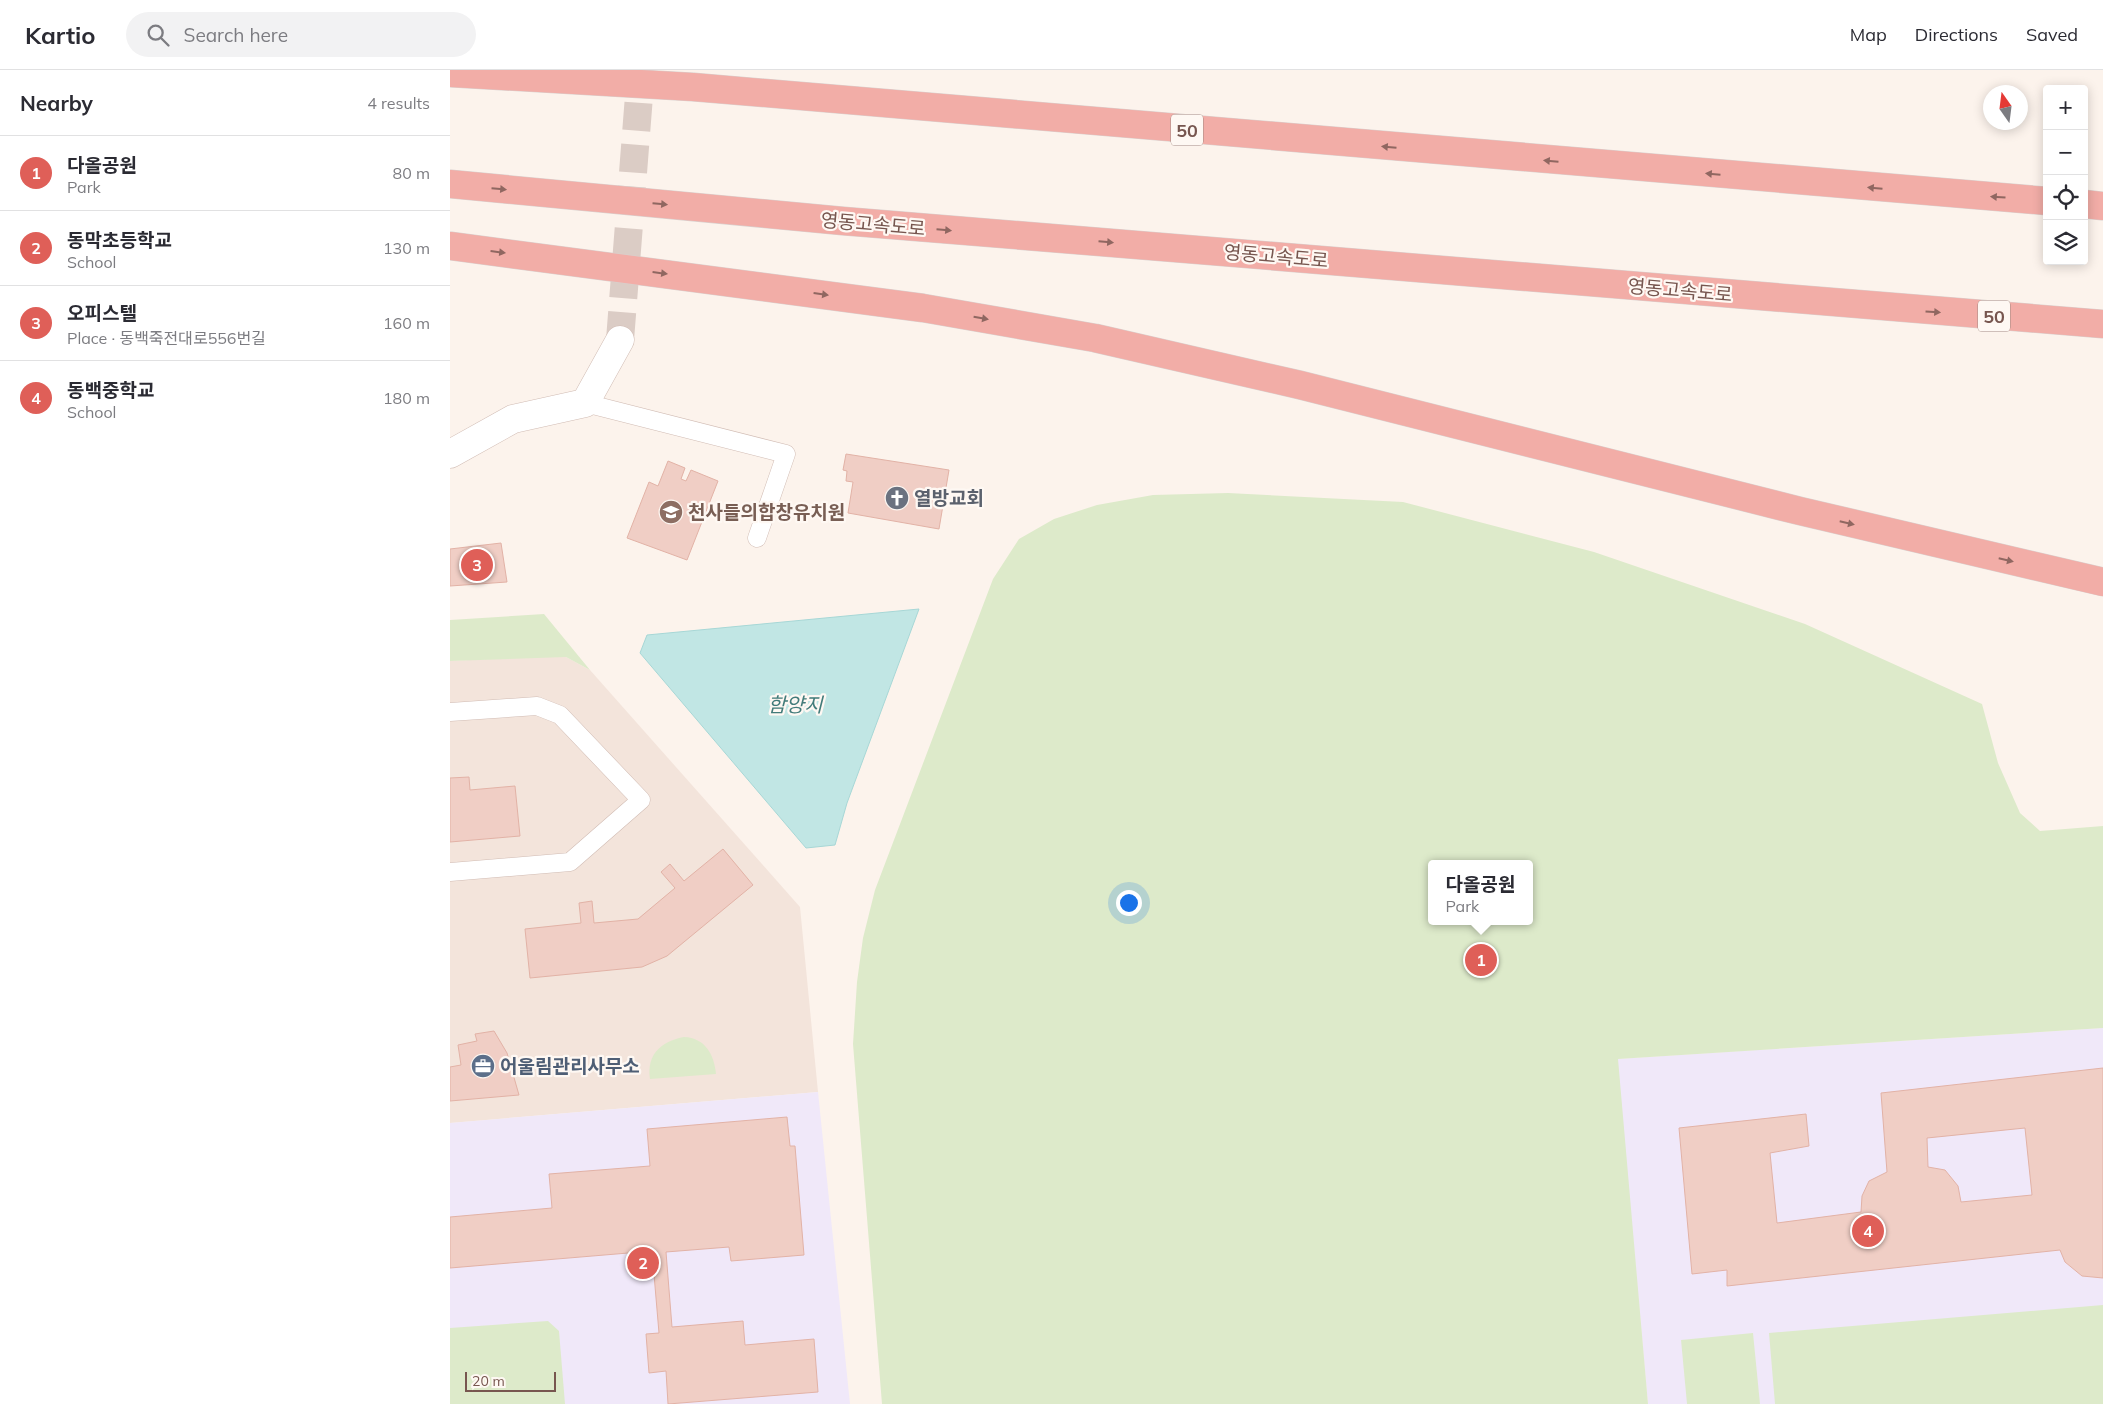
<!DOCTYPE html>
<html lang="en">
<head>
<meta charset="utf-8">
<style>
	body { margin:0; font-family:Mulish,"Noto Sans KR",sans-serif; background:#f2f2f3; color:#2b2b33 }
	.controls { position:absolute; right:15px; top:15px; display:grid; overflow:hidden; border-radius:5px; box-shadow:0 2px 12px #0003 }
	.controls button { width:45px; height:45px; display:grid; place-items:center; padding:0; border:0; border-bottom:1px solid #e1e1e2; background:#fff; color:#2b2b33; font:25px sans-serif }
	.compass { position:absolute; left:1533px; top:15px; width:45px; height:45px; border-radius:50%; background:#fff; box-shadow:0 2px 12px #0003; rotate:346deg }
	.scale { position:absolute; left:15px; bottom:12px; width:91px; box-sizing:border-box; padding-left:5px; border:2px solid #77564f; border-top:0; font-size:14px; line-height:18px; white-space:nowrap; color:#77564f; -webkit-text-stroke:4px #fef8f3; paint-order:stroke }
	.you { position:absolute; left:678px; top:832px; width:18px; height:18px; margin:-12px; border:4px solid #fff; border-radius:50%; background:#1a73e8; box-shadow:0 0 0 8px #1a73e833 }
	.badge { display:grid; place-items:center; width:32px; height:32px; border-radius:50%; background:#df5f58; color:#fff; font-size:16px; font-weight:700 }
	.pin { position:absolute; translate:-50% -50%; border:2px solid #fff; box-shadow:0 1px 5px #0006 }
	.popup { position:absolute; left:978px; top:790px; width:105px; height:65px; box-sizing:border-box; display:grid; place-content:center; border-radius:5px; background:#fff; filter:drop-shadow(0 1px 4px #0005); font-size:16px; white-space:nowrap; color:#7c7c81 }
	.popup b { font-size:19px; color:#2b2b33 }
	.popup::after { content:''; position:absolute; left:50%; top:100%; margin-left:-10px; border:10px solid transparent; border-top-color:#fff }
	.list { margin:0; padding:0; list-style:none }
	h2 { display:flex; justify-content:space-between; align-items:center; height:65px; margin:0; padding:0 20px; font-size:21px }
	h2 small { font-size:16px; font-weight:400; color:#7c7c81 }
	.list li { display:grid; grid-template-columns:32px 1fr auto; gap:15px; align-items:center; box-sizing:border-box; height:75px; padding:0 20px; border-top:1px solid #e1e1e2 }
	.list b { display:block; font-size:19px; white-space:nowrap }
	.list p { margin:0; font-size:16px; white-space:nowrap; color:#7c7c81 }
	.list em { font-size:16px; font-style:normal; color:#7c7c81 }
	.icon { flex:none; width:28px; height:28px; fill:none; stroke:currentColor; stroke-width:2; stroke-linecap:round; stroke-linejoin:round }
	.map { position:relative; flex:none; width:1653px; height:1334px; overflow:hidden }
	header { display:flex; align-items:center; gap:30px; box-sizing:border-box; height:70px; padding:0 25px; background:#fff; border-bottom:1px solid #e1e1e2 }
	header strong { font-size:24px }
	nav { display:flex; gap:28px; margin-inline-start:auto; font-size:18px }
	.search { width:350px; height:45px; background:#f2f2f3; display:flex; align-items:center; gap:12px; box-sizing:border-box; padding:0 18px; border-radius:28px; color:#7c7c81; font-size:19px }
	main { display:flex }
	aside { flex:1; background:#fff }
	.map>svg:first-child { display:block }
	.residential { fill:#f3e4db }
	.education { fill:#f0e8f9 }
	.green { fill:#ddeaca; fill-rule:evenodd }
	.water { fill:#c1e6e4; stroke:#a7d7d6 }
	.building { fill:#f0cec5; stroke:#e2b2a6; fill-rule:evenodd }
	.lines { fill:none; stroke-linecap:round; stroke-linejoin:round }
	.minor-tunnel { stroke:#dbccc5; stroke-width:28; stroke-dasharray:28 14; stroke-linecap:butt }
	.service-casing { stroke:#d1bcb4; stroke-width:19 }
	.minor-casing { stroke:#d1bcb4; stroke-width:29 }
	.motorway-casing { stroke:#d9d0ce; stroke-width:29 }
	.service { stroke:#fff; stroke-width:18 }
	.minor { stroke:#fff; stroke-width:28 }
	.motorway { stroke:#f2ada7; stroke-width:28 }
	.oneway { fill:#906761 }
	.labels { text-anchor:middle; dominant-baseline:central; stroke-width:4.5; stroke-linejoin:round; paint-order:stroke }
	.shield { fill:#fef8f3; stroke:#a08780; stroke-width:1 }
	.shield-label { font-size:18px; font-weight:bold; fill:#77564f }
	.street-label { font-size:19px; fill:#77564f; stroke:#fef8f3 }
	.worship-label { font-size:19px; font-weight:bold; fill:#5b616d; stroke:#fef8f3; text-anchor:start }
	.education-label { font-size:19px; font-weight:bold; fill:#785e54; stroke:#fef8f3; text-anchor:start }
	.service-label { font-size:19px; font-weight:bold; fill:#4e5e75; stroke:#fef8f3; text-anchor:start }
	.water-label { font-size:20px; font-style:italic; fill:#427b7a; stroke:#fef8f3 }
</style>
</head>
<body>
<header>
<strong>Kartio</strong>
<div class="search"><svg class="icon" aria-label="search" viewBox="0 0 24 24"><circle cx="10" cy="10" r="6"/><path d="M15 15l6 6"/></svg>Search here</div>
<nav><a>Map</a><a>Directions</a><a>Saved</a></nav>
</header>
<main>
<aside>
<h2>Nearby<small>4 results</small></h2>
<ul class="list">
<li><span class="badge">1</span><div><b>다올공원</b><p>Park</p></div><em>80 m</em></li>
<li><span class="badge">2</span><div><b>동막초등학교</b><p>School</p></div><em>130 m</em></li>
<li><span class="badge">3</span><div><b>오피스텔</b><p>Place · 동백죽전대로556번길</p></div><em>160 m</em></li>
<li><span class="badge">4</span><div><b>동백중학교</b><p>School</p></div><em>180 m</em></li>
</ul>
</aside>
<div class="map">
<svg width="1653" height="1334" viewBox="0 0 1653 1334">
	<rect width="100%" height="100%" fill="#fcf3ec"/>
	<polygon class="residential" points="102,586 116,587 140,600 350,837 368,1022 0,1053 0,591"/>
	<g class="education">
		<polygon points="1653,958 1653,1334 1198,1334 1167,989"/>
		<polygon points="368,1022 400,1334 0,1334 0,1053"/>
	</g>
	<g class="green">
		<path d="M 778,423 L 953,432 L 1144,482 L 1355,554 L 1532,634 L 1548,693 L 1570,743 L 1590,761 L 1653,756 L 1653,958 L 1168,989 L 1198,1334 L 432,1334 L 403,974 L 407,912 L 413,868 L 425,820 L 543,509 L 569,469 L 604,449 L 647,435 L 703,425 ZM 982,794 L 1080,794 L 1080,851 L 982,851 Z"/>
		<polygon points="94,544 140,600 116,587 0,591 0,550"/>
		<path d="M 234,967 C 255,968 264,984 266,1004 L 200,1009 C 196,984 212,971 234,967 Z"/>
		<polygon points="1653,1235 1653,1334 1325,1334 1319,1263"/>
		<polygon points="98,1251 109,1261 115,1334 0,1334 0,1258"/>
		<polygon points="1303,1263 1310,1334 1237,1334 1231,1270"/>
	</g>
	<polygon class="water" points="469,539 397,733 385,775 356,778 190,583 197,565"/>
	<g class="building">
		<polygon points="396,384 499,400 489,459 398,443 403,412 396,411 397,401 393,400"/>
		<polygon points="218,391 235,398 231,409 236,411 241,400 268,411 237,490 177,468 199,412 208,416"/>
		<polygon points="51,473 57,512 0,516 0,479"/>
		<polygon points="19,707 20,720 65,716 70,766 0,772 0,708"/>
		<polygon points="273,779 303,815 217,886 192,897 80,908 75,859 131,853 129,833 142,831 144,853 188,849 225,818 211,802 220,794 234,811"/>
		<polygon points="44,961 57,983 69,1025 0,1031 0,997 11,995 8,975 27,971 25,964"/>
		<path d="M 1653,998 L 1653,1208 L 1632,1206 L 1615,1192 L 1610,1180 L 1277,1216 L 1277,1200 L 1242,1204 L 1229,1058 L 1356,1044 L 1359,1076 L 1320,1083 L 1327,1153 L 1411,1142 L 1412,1126 L 1419,1111 L 1437,1102 L 1431,1023 ZM 1575,1058 L 1582,1125 L 1511,1132 L 1508,1116 L 1495,1100 L 1478,1097 L 1477,1068 Z"/>
		<polygon points="337,1047 340,1076 345,1076 354,1185 281,1191 279,1177 216,1182 222,1257 293,1251 295,1275 364,1269 368,1322 218,1334 216,1301 199,1303 196,1264 209,1263 202,1181 0,1198 0,1147 102,1138 99,1104 200,1096 197,1059"/>
	</g>
	<g class="lines">
		<polyline class="minor-tunnel" points="170,270 191,0"/>
		<g class="service-casing">
			<g id="service">
				<polyline points="135,333 336,384 307,468"/>
				<polyline points="0,642 87,636 110,645 191,730 120,792 0,802"/>
			</g>
		</g>
		<g class="minor-casing">
			<polyline id="minor" points="0,384 63,349 135,333 170,270"/>
		</g>
		<g class="motorway-casing">
			<g id="motorway">
				<polyline points="0,3 243,17 1597,131"/>
				<polyline points="0,114 393,151 1653,254"/>
				<polyline points="1634,134 1653,136"/>
				<polyline points="0,176 473,238 645,268 850,315 1350,441 1653,512"/>
			</g>
		</g>
		<use href="#service" class="service"/>
		<use href="#minor" class="minor"/>
		<use href="#motorway" class="motorway"/>
	</g>
	<defs><path id="oneway-solid" d="M-6-.8H1V-3.2L6.5 0L1 3.2V.8H-6Z" transform="scale(1.25)"/></defs>
	<g class="oneway">
		<use href="#oneway-solid" transform="translate(939 77) rotate(-175)"/>
		<use href="#oneway-solid" transform="translate(1101 91) rotate(-175)"/>
		<use href="#oneway-solid" transform="translate(1263 104) rotate(-175)"/>
		<use href="#oneway-solid" transform="translate(1425 118) rotate(-175)"/>
		<use href="#oneway-solid" transform="translate(49 119) rotate(5)"/>
		<use href="#oneway-solid" transform="translate(1548 127) rotate(-176)"/>
		<use href="#oneway-solid" transform="translate(210 134) rotate(5)"/>
		<use href="#oneway-solid" transform="translate(494 160) rotate(5)"/>
		<use href="#oneway-solid" transform="translate(656 172) rotate(5)"/>
		<use href="#oneway-solid" transform="translate(48 182) rotate(7)"/>
		<use href="#oneway-solid" transform="translate(210 203) rotate(7)"/>
		<use href="#oneway-solid" transform="translate(371 224) rotate(8)"/>
		<use href="#oneway-solid" transform="translate(1483 242) rotate(4)"/>
		<use href="#oneway-solid" transform="translate(531 248) rotate(10)"/>
		<use href="#oneway-solid" transform="translate(1397 453) rotate(13)"/>
		<use href="#oneway-solid" transform="translate(1556 490) rotate(13)"/>
	</g>
	<defs>
		<g id="church-disc" transform="scale(1.25)"><circle r="9.5" fill="#6b7280" stroke="#fef8f3"/><path d="M-1.2-6h2.4v3.5h3.3v2.4h-3.3V6h-2.4V-.1h-3.3v-2.4h3.3Z" fill="#fff"/></g>
		<g id="school-disc" transform="scale(1.25)"><circle r="9.5" fill="#8d6e63" stroke="#fef8f3"/><path d="M0-5L7-2L0 1L-7-2ZM-4 1L0 2.5L4 1V4Q0 6-4 4Z" fill="#fff"/></g>
		<g id="office-disc" transform="scale(1.25)"><circle r="9.5" fill="#5c6f8a" stroke="#fef8f3"/><path d="M-6-3h4V-5.5h4V-3h4V5H-6ZM-1-4.5V-3h2v-1.5ZM-6 0V1H6V0Z" fill="#fff"/></g>
	</defs>
	<g fill-rule="evenodd">
		<use href="#church-disc" x="447" y="428"/>
		<use href="#school-disc" x="221" y="442"/>
		<use href="#office-disc" x="33" y="996"/>
	</g>
	<g class="labels">
		<g class="shield">
			<rect x="721" y="44.5" width="32" height="31" rx="4"/>
			<rect x="1528" y="230.5" width="32" height="31" rx="4"/>
		</g>
		<g class="shield-label">
			<text x="737" y="60">50</text>
			<text x="1544" y="246">50</text>
		</g>
		<g class="street-label">
			<text transform="translate(423 154) rotate(5)">영동고속도로</text>
			<text transform="translate(826 186) rotate(5)">영동고속도로</text>
			<text transform="translate(1230 220) rotate(5)">영동고속도로</text>
		</g>
		<g class="worship-label">
			<text x="464" y="428">열방교회</text>
		</g>
		<g class="education-label">
			<text x="238" y="442">천사들의합창유치원</text>
		</g>
		<g class="service-label">
			<text x="50" y="996">어울림관리사무소</text>
		</g>
		<g class="water-label">
			<text x="345" y="634">함양지</text>
		</g>
	</g>
</svg>
<div class="controls">
<button>+</button>
<button>−</button>
<button><svg class="icon" aria-label="locate" viewBox="0 0 24 24"><circle cx="12" cy="12" r="6"/><path d="M12 2v4M12 18v4M2 12h4M18 12h4"/></svg></button>
<button><svg class="icon" aria-label="layers" viewBox="0 0 24 24"><path d="M12 4l9 5-9 5-9-5zM3 14l9 5 9-5"/></svg></button>
</div>
<svg class="compass" viewBox="-18 -18 36 36"><path d="M0-13l5 13h-10z" fill="#e53935"/><path d="M0 13l5-13h-10z" fill="#7c7c81"/></svg>
<div class="scale">20 m</div>
<div class="you"></div>
<div class="pin badge" style="left:1031px;top:890px">1</div>
<div class="popup"><b>다올공원</b>Park</div>
<div class="pin badge" style="left:193px;top:1193px">2</div>
<div class="pin badge" style="left:27px;top:495px">3</div>
<div class="pin badge" style="left:1418px;top:1161px">4</div>
</div>
</main>
</body>
</html>
